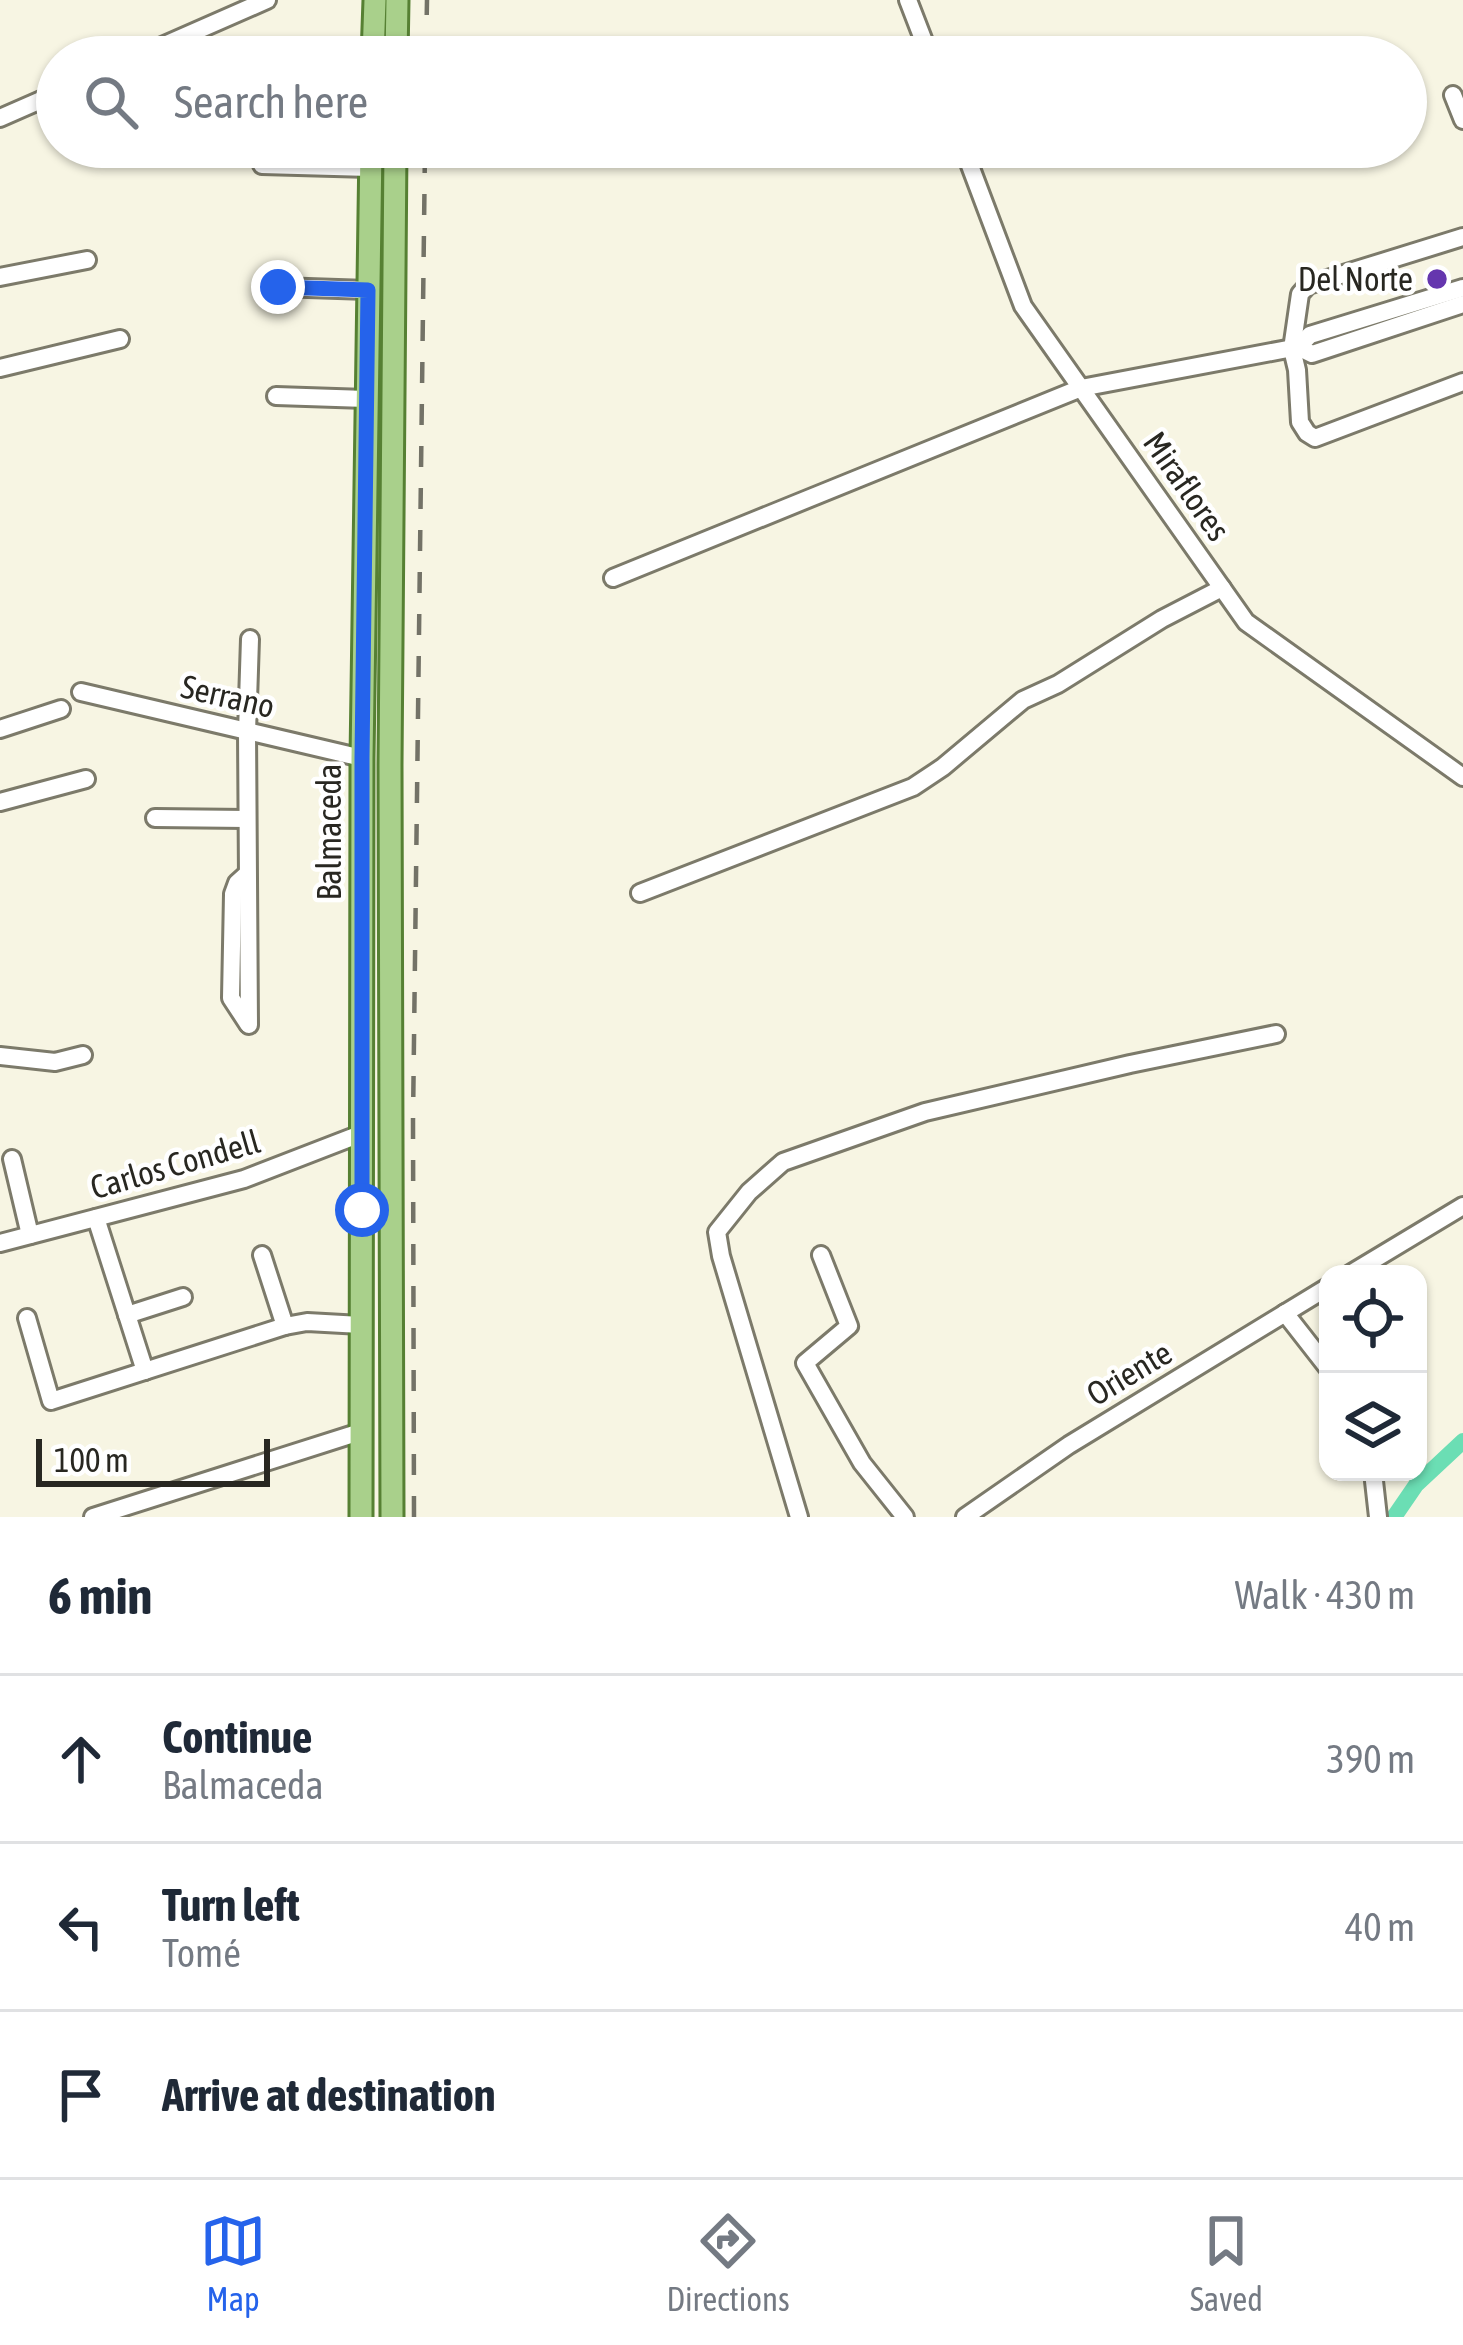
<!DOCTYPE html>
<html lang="en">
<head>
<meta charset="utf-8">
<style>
	body { margin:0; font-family:"Asap Condensed",sans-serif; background:#f6f6f7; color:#1f2937 }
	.controls { position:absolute; right:36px; bottom:36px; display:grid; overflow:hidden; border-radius:24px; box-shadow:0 3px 9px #0004 }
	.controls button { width:108px; height:108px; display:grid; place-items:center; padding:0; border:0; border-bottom:3px solid #e0e1e3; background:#fff; color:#1f2937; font:60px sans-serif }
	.scale { position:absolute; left:36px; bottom:30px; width:234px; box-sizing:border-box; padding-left:12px; border:6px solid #282721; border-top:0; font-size:33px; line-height:42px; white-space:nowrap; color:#282721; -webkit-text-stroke:9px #fff; paint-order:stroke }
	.stop { position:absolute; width:36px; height:36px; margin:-27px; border:9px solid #2563eb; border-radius:50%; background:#fff }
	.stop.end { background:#2563eb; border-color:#fff; box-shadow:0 3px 12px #0008 }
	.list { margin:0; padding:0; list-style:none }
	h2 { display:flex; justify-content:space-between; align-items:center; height:156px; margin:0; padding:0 48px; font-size:51px }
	h2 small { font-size:39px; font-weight:400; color:#747a83 }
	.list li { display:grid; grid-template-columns:78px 1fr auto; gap:36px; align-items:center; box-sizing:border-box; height:168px; padding:0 48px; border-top:3px solid #e0e1e3 }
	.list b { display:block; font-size:45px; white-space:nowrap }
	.list p { margin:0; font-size:39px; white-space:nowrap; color:#747a83 }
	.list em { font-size:39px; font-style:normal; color:#747a83 }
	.icon { flex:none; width:66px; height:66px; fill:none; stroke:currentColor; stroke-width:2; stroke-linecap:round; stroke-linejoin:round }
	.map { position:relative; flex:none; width:1463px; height:1517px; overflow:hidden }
	.search { position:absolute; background:#fff; box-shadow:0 3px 9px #0004; left:36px; right:36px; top:36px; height:132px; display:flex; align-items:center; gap:30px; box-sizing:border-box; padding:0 42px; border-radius:66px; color:#747a83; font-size:45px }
	.sheet { height:660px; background:#fff }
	nav { display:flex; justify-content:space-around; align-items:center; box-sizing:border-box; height:168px; border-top:3px solid #e0e1e3; background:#fff; font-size:33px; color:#747a83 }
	nav a { display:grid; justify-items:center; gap:6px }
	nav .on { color:#2563eb }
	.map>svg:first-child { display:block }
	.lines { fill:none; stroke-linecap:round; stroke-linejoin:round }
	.canal { stroke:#6bdeb4; stroke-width:16 }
	.minor-casing { stroke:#7c7a6a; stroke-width:22 }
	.major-casing { stroke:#568033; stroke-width:27 }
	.minor { stroke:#fff; stroke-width:16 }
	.major { stroke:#a9d08b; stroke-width:21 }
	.rail { stroke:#737267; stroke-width:4.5; stroke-dasharray:21 21; stroke-linecap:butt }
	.route { stroke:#2563eb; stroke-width:15 }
	.poi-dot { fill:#6536ae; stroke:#fff; stroke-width:4.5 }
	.labels { text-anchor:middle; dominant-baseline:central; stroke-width:9; stroke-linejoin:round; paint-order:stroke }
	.poi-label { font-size:33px; fill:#282721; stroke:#fff; text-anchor:end }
	.street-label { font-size:33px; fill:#282721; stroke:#fff }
</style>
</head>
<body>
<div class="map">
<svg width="1463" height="1517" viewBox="0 0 1463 1517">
	<rect width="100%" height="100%" fill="#f7f5e3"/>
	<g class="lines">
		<polyline class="canal" points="1394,1517 1416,1485 1463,1441"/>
		<g class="minor-casing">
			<g id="minor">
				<polyline points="908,0 930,57"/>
				<polyline points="137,57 267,0"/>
				<polyline points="1453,95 1463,120"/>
				<polyline points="0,118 57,93"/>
				<polyline points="963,147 1023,306 1246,622 1463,777"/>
				<polyline points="262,165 370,168"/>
				<polyline points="1463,237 1308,285 1300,294 1292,349 1297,370 1300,422 1307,433 1315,438 1463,382"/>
				<polyline points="0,277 87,260"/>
				<polyline points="278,287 368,290"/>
				<polyline points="1298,347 1312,354 1463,304"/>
				<polyline points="0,368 120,339"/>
				<polyline points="276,396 366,399"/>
				<polyline points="613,578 1081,388 1298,347 1310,335 1463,288"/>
				<polyline points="81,692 362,758"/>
				<polyline points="0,729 61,709"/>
				<polyline points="0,802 86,779"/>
				<polyline points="155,818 247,819"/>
				<polyline points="247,874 237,883 233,894 231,998 248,1024"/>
				<polyline points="640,893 913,787 943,767 1023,700 1058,684 1162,619 1222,588"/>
				<polyline points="249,1025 247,732 250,639"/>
				<polyline points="0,1056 55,1062 83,1055"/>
				<polyline points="12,1159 30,1235"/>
				<polyline points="96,1218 145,1371"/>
				<polyline points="0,1243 244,1179 363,1133"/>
				<polyline points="821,1255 849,1326 805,1363 862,1463 905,1517"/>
				<polyline points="1350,1274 1463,1206"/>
				<polyline points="1285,1313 1328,1368"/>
				<polyline points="127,1315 183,1297"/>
				<polyline points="27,1318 51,1401 285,1326 262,1255"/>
				<polyline points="285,1326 307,1322 361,1325"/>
				<polyline points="1373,1472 1378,1517"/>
				<polyline points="93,1517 360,1432"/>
				<polyline points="799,1517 721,1256 717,1232 749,1192 783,1162 925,1112 1130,1064 1276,1034"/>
				<polyline points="965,1517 1069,1445 1328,1287"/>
			</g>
		</g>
		<g class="major-casing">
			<g id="major">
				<polyline points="373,57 375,0"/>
				<polyline points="396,57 397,0"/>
				<polyline points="361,1517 362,758 371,147"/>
				<polyline points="392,1517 390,765 395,147"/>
			</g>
		</g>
		<use href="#minor" class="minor"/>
		<use href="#major" class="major"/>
		<g class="rail">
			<polyline points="426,57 427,0"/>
			<polyline points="414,1517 413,1121 425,147"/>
		</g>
	</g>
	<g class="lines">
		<polyline class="route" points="278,287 368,290 362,758 362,1210"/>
	</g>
	<circle class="poi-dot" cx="1437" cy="279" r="12"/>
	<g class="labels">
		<g class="poi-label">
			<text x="1413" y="279">Del Norte</text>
		</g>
		<g class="street-label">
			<text transform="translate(1187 486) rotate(55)">Miraflores</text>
			<text transform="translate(228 696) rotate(13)">Serrano</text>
			<text transform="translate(329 832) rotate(-90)">Balmaceda</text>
			<text transform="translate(175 1164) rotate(-16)">Carlos Condell</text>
			<text transform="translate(1129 1373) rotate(-31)">Oriente</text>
		</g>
	</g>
</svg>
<div class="controls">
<button><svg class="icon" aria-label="locate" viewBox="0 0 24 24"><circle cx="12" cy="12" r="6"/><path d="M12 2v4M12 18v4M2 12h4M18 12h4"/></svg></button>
<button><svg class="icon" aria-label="layers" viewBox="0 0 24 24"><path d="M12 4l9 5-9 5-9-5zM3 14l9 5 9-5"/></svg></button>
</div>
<div class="scale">100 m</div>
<div class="stop" style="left:362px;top:1210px"></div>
<div class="stop end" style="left:278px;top:287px"></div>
<div class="search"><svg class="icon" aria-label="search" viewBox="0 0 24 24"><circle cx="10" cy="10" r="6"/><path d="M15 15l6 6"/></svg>Search here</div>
</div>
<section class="sheet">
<h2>6 min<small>Walk · 430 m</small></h2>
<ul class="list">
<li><svg class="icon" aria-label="ahead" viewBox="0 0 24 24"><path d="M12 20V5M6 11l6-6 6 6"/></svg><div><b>Continue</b><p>Balmaceda</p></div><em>390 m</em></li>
<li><svg class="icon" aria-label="left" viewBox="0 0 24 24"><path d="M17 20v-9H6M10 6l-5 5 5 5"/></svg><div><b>Turn left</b><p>Tomé</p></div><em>40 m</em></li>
<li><svg class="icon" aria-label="arrive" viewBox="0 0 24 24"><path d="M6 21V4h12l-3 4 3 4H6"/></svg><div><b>Arrive at destination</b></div></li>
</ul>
</section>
<nav>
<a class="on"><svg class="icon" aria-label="map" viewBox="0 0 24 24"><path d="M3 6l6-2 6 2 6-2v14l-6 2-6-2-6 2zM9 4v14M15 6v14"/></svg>Map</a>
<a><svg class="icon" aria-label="directions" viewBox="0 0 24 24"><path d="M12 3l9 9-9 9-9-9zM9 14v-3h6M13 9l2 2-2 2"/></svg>Directions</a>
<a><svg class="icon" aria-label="saved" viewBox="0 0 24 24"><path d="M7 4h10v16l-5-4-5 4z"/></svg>Saved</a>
</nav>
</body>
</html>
